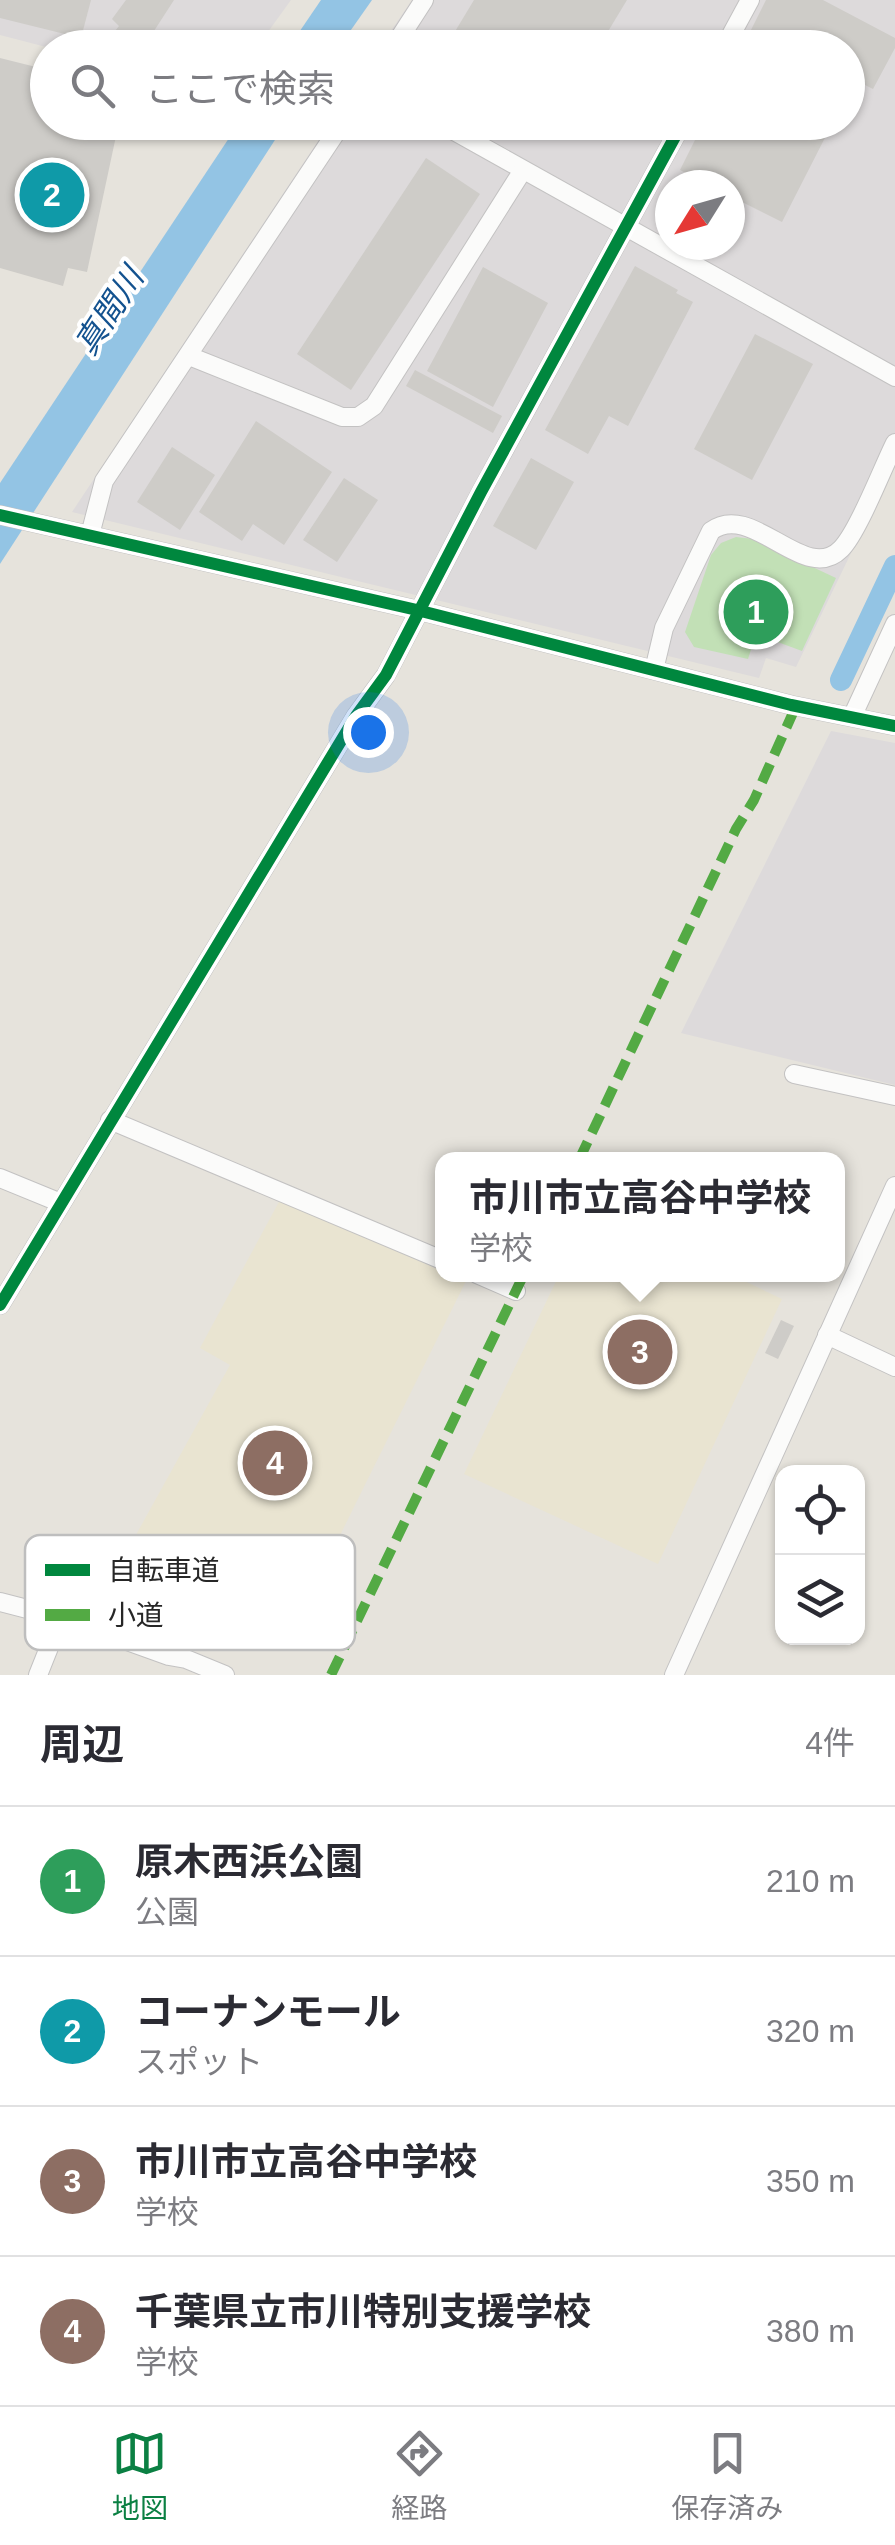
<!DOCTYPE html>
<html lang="ja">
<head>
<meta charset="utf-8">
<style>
	body { margin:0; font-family:Arial,"Noto Sans JP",sans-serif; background:#f2f2f3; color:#2b2b33 }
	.controls { position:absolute; right:30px; bottom:30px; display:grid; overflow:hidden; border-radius:20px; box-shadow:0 2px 8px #0004 }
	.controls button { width:90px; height:90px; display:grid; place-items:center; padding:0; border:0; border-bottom:2px solid #e1e1e2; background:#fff; color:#2b2b33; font:50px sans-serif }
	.compass { position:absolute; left:655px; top:170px; width:90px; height:90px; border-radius:50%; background:#fff; box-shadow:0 2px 8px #0004; rotate:233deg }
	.you { position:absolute; left:368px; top:732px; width:35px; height:35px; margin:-25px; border:8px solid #fff; border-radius:50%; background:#1a73e8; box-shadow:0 0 0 15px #1a73e833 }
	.badge { display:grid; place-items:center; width:65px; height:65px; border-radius:50%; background:#0b8043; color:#fff; font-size:32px; font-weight:700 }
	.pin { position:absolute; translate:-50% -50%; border:5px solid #fff; box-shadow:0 2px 10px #0006 }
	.popup { position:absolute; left:435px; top:1152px; width:410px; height:130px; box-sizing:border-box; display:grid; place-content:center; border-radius:20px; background:#fff; filter:drop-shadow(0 2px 8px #0005); font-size:32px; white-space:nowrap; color:#7c7c81 }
	.popup b { font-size:38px; color:#2b2b33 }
	.popup::after { content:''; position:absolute; left:50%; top:100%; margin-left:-20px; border:20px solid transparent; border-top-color:#fff }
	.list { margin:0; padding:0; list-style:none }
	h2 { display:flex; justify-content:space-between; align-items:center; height:130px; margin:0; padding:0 40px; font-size:42px }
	h2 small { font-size:32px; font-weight:400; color:#7c7c81 }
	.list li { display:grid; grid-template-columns:65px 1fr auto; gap:30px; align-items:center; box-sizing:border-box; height:150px; padding:0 40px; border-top:2px solid #e1e1e2 }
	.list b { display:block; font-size:38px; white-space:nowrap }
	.list p { margin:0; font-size:32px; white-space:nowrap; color:#7c7c81 }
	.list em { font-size:32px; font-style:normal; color:#7c7c81 }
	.icon { flex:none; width:55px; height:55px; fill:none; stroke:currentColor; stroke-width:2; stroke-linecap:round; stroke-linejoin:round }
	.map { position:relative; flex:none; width:895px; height:1675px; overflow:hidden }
	.search { position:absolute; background:#fff; box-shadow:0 2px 8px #0004; left:30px; right:30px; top:30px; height:110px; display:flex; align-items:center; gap:25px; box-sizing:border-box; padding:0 35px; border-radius:55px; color:#7c7c81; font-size:38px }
	.sheet { height:730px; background:#fff }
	nav { display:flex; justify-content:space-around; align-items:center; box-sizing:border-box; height:140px; border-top:2px solid #e1e1e2; background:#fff; font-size:28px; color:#7c7c81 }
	nav a { display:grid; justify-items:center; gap:5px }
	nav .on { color:#0b8043 }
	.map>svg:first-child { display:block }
	.industrial { fill:#dddadb; fill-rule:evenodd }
	.education { fill:#e9e4d1 }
	.green { fill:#c2e0b6 }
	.water { fill:#93c4e4 }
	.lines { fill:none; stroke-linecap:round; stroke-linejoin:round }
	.river { stroke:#93c4e4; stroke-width:22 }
	.building { fill:#ceccc8 }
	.minor-casing { stroke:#c3c2c2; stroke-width:20 }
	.minor { stroke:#fbfbfa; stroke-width:18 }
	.quiet { stroke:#53aa44; stroke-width:10; stroke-dasharray:20 10; stroke-linecap:butt }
	.cycleway-casing { stroke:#fff; stroke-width:19 }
	.cycleway { stroke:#00873e; stroke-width:12 }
	.labels { text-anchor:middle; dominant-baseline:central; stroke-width:8; stroke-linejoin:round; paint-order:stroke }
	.water-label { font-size:32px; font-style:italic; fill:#13528f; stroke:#fff }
	.key { fill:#fff; stroke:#bebebe; stroke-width:2.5 }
	.key-label { font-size:28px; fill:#272727 }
</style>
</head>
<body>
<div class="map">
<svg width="895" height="1675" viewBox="0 0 895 1675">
	<rect width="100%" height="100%" fill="#e6e3dc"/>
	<g class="industrial">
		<polygon points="0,0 291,0 257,47 50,48 0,35"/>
		<path d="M 412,0 L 895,0 L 895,462 L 796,667 L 766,658 L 759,678 L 72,512 L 330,123 L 848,122 L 848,48 L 380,47 ZM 670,185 L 730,185 L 730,245 L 670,245 Z"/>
		<polygon points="831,731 895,743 895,1085 681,1033"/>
	</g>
	<g class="education">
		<polygon points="280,1200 442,1271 442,1274 466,1281 299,1618 121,1562 230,1365 200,1348"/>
		<polygon points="559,1275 732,1275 782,1299 658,1564 464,1474"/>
	</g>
	<polygon class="green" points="736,537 753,539 836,578 802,651 756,634 748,659 694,647 685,632 711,555 721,543"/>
	<g class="water">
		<polygon points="321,0 372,0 339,47 289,47"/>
		<polygon points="239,123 286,123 0,564 0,483"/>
	</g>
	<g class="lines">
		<polyline class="river" points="841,680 895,566"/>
	</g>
	<g class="building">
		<polygon points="0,0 91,0 81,38 0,18"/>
		<polygon points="126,0 174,0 143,48 119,48 108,40 119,26 112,19"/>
		<polygon points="474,0 627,0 598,48 445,48"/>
		<polygon points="766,0 823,0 895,38 895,48 873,89 855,80 848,95 848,48 742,48"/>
		<polygon points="0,58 48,70 48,122 119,122 87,272 68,268 63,286 0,268"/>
		<polygon points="517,122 552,122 542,138"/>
		<polygon points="704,122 833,122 782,222 730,196 730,185 709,185 680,170"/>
		<polygon points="426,158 480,194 351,390 297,354"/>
		<polygon points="635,266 678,290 676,293 693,302 628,426 609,416 588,454 545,430"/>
		<polygon points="483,267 548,303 493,407 427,371"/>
		<polygon points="755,334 813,364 752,480 694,449"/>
		<polygon points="415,370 502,416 493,433 406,386"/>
		<polygon points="256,421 332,472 284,545 253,524 242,541 199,512"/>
		<polygon points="172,447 215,475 180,530 137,502"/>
		<polygon points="531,458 574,482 536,550 493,526"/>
		<polygon points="344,478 378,500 337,562 303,540"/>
		<polygon points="781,1320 794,1326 778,1359 765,1353"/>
	</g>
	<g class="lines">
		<g class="minor-casing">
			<g id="minor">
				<polyline points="393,48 424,0"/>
				<polyline points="724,48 750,0"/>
				<polyline points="438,122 895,377"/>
				<polyline points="189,356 342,417 358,417 374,406 523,170"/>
				<polyline points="0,515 417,610 791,705 895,726"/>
				<polyline points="90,535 104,481 343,122"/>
				<path d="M 654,670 L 664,628 L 711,531 C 752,500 805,586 841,549 C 858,532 883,467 895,443"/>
				<polyline points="852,717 895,624"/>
				<polyline points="794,1074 895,1096"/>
				<polyline points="110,1120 442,1260"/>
				<polyline points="0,1178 61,1203"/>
				<polyline points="477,1274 516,1291"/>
				<polyline points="0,1305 356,716 386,675 481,492 683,122"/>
				<polyline points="827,1335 895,1367"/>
				<polyline points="0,1602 66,1619 169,1656 186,1659 225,1675"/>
				<polyline points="38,1675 56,1630 66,1619"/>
				<polyline points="674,1675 895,1186"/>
			</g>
		</g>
		<use href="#minor" class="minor"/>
		<g class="quiet">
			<polyline points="579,1160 736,829 754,800 796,706"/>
			<polyline points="331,1675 524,1274"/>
		</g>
		<g class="cycleway-casing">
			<g id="cycleway">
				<polyline points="0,515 417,610 791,705 895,726"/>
				<polyline points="0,1305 356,716 386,675 481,492 683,122"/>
			</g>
		</g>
		<use href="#cycleway" class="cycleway"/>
	</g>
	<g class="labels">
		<g class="water-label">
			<text transform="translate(109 311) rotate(-57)">真間川</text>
		</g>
	</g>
	<rect x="25" y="1535" width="330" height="115" rx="15" class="key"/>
	<rect x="45" y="1564" width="45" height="12" fill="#00873e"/>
	<rect x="45" y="1609" width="45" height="12" fill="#53aa44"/>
	<g class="key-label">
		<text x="108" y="1580">自転車道</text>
		<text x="108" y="1625">小道</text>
	</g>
</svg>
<div class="controls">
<button><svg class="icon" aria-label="locate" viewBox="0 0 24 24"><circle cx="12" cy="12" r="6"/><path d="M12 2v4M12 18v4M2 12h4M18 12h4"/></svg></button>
<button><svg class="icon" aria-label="layers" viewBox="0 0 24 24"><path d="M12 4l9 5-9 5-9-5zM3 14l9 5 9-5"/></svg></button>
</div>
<svg class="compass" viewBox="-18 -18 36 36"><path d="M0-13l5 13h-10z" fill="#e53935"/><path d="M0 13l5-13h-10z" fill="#7c7c81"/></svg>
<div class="you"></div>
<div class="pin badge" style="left:756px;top:612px;background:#2e9e5b">1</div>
<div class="pin badge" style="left:52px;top:195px;background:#0f9aa8">2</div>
<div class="pin badge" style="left:640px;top:1352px;background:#8d6e63">3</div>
<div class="popup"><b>市川市立高谷中学校</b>学校</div>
<div class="pin badge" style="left:275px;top:1463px;background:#8d6e63">4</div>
<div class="search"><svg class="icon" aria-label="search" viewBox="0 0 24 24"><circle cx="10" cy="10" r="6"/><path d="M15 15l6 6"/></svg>ここで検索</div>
</div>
<section class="sheet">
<h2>周辺<small>4件</small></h2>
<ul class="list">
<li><span class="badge" style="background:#2e9e5b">1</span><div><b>原木西浜公園</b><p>公園</p></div><em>210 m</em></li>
<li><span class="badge" style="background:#0f9aa8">2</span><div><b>コーナンモール</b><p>スポット</p></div><em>320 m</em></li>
<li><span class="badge" style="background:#8d6e63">3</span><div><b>市川市立高谷中学校</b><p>学校</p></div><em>350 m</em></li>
<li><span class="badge" style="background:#8d6e63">4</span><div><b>千葉県立市川特別支援学校</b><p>学校</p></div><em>380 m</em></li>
</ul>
</section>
<nav>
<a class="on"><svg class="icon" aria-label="map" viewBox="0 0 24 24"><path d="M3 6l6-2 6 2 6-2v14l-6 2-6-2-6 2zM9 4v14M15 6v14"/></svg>地図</a>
<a><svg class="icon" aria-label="directions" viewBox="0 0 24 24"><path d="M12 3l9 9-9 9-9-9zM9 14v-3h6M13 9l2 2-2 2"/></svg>経路</a>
<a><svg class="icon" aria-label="saved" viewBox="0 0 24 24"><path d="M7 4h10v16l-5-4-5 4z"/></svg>保存済み</a>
</nav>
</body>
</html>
